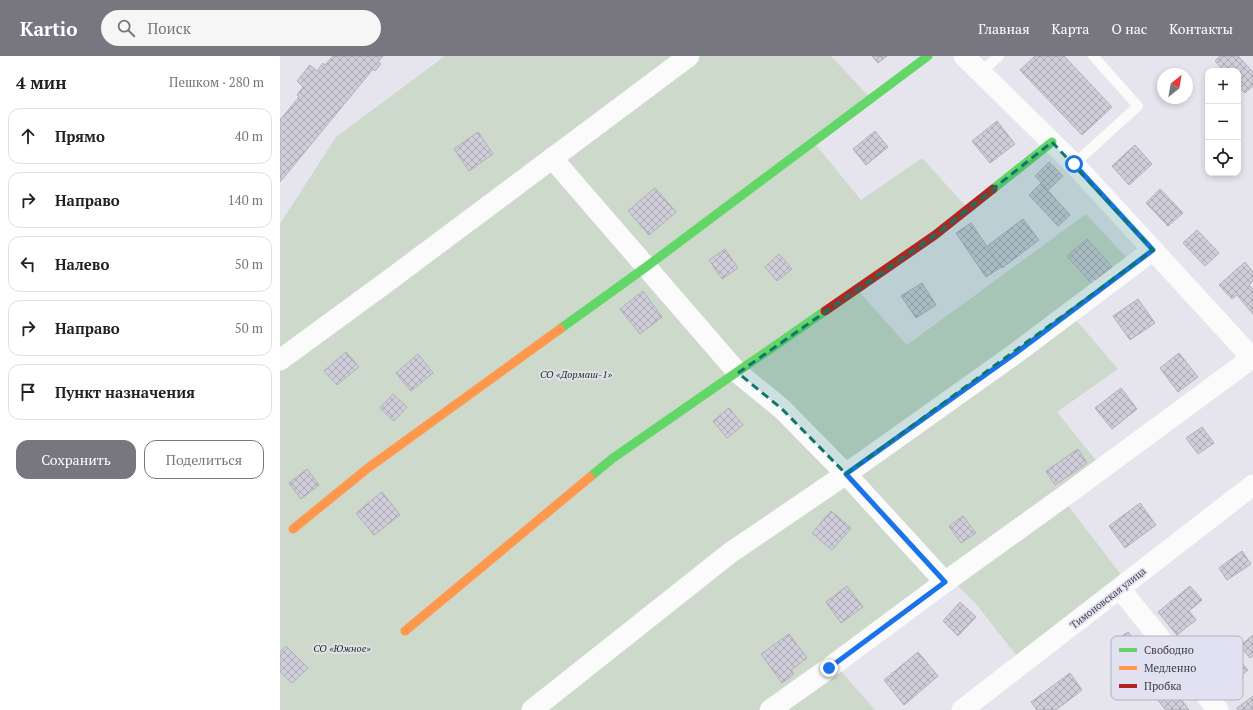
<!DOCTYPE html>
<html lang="ru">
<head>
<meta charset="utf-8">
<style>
	body { margin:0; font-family:"PT Serif",serif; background:#f6f6f6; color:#222 }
	.controls { position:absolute; right:12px; top:12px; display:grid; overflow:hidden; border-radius:8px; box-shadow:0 2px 6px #0003 }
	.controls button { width:36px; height:36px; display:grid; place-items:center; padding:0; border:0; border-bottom:1px solid #e0e0e0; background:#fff; color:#222; font:20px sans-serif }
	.compass { position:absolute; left:877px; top:12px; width:36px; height:36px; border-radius:50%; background:#fff; box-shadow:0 2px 6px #0003; rotate:31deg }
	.stop { position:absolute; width:12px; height:12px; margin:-9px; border:3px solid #1a73e8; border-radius:50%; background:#fff }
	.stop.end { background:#1a73e8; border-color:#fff; box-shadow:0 1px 4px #0008 }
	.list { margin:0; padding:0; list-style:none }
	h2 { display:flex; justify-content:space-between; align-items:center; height:52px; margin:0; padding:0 16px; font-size:17px }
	h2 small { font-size:13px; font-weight:400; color:#767676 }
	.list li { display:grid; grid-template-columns:26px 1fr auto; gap:12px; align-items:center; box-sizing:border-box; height:56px; margin:0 8px 8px; padding:0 8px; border:1px solid #e0e0e0; border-radius:12px }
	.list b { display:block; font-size:15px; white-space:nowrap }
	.list em { font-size:13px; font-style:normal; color:#767676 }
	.actions { display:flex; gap:8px; padding:12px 16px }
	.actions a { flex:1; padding:9px 0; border:1px solid #78777f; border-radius:12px; text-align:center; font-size:14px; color:#78777f }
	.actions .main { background:#78777f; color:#fff }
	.icon { flex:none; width:22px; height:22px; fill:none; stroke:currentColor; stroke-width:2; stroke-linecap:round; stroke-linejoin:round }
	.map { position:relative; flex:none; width:973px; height:654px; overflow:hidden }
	header { display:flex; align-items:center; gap:24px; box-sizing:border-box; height:56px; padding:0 20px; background:#78777f; color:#fff }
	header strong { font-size:19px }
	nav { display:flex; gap:22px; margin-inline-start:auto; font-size:14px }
	.search { width:280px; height:36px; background:#f6f6f6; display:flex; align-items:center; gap:10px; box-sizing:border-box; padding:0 14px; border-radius:22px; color:#767676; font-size:15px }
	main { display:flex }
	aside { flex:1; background:#fff }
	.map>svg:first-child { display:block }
	.green { fill:#cdd9ca }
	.building { fill:url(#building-cross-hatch); stroke:#b1b0b8 }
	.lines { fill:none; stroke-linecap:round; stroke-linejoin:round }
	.lane { stroke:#fbfbfc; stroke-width:10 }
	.street { stroke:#fbfbfc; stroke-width:21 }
	.fast { stroke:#63d668; stroke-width:9 }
	.slow { stroke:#ff974d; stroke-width:9 }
	.jam { stroke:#b3261e; stroke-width:9 }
	.route { stroke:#1a73e8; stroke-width:5 }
	.marked { fill:#0f766e; fill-opacity:0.2; stroke:#0f766e; stroke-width:3; stroke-dasharray:8 5; stroke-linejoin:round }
	.labels { text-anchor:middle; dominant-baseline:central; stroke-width:3.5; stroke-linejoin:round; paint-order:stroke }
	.park-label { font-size:10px; font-style:italic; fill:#153400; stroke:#e2e1f2 }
	.street-label { font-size:10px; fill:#3d3c43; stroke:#e2e1f2 }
	.key { fill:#e2e1f2; stroke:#b0b0be; stroke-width:1 }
	.key-label { font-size:11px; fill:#3d3c43 }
</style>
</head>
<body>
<header>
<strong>Kartio</strong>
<div class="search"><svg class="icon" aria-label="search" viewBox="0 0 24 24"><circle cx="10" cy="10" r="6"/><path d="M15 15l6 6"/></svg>Поиск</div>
<nav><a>Главная</a><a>Карта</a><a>О нас</a><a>Контакты</a></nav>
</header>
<main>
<aside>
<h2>4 мин<small>Пешком · 280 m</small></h2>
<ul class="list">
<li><svg class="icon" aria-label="ahead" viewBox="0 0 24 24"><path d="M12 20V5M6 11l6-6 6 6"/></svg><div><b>Прямо</b></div><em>40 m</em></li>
<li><svg class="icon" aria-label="right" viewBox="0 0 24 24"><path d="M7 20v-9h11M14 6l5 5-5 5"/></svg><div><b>Направо</b></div><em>140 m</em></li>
<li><svg class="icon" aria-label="left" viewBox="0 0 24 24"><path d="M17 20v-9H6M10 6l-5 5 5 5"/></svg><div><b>Налево</b></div><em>50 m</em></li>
<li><svg class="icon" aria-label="right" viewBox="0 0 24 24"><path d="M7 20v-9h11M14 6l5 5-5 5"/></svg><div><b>Направо</b></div><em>50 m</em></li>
<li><svg class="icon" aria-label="arrive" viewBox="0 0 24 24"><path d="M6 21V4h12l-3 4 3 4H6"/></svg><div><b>Пункт назначения</b></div></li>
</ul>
<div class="actions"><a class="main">Сохранить</a><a>Поделиться</a></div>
</aside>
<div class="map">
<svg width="973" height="654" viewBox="0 0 973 654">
	<defs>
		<pattern id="building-cross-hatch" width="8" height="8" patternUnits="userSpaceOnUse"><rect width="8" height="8" fill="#d0ceda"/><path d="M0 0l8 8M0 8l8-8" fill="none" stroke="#aaa8b2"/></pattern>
	</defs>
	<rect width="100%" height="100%" fill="#e6e5ee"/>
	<polygon class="green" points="165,0 551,0 594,46 536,89 581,144 642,102 691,156 580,237 627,289 806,158 859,215 795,263 838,313 777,356 819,408 779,438 843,521 736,599 697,549 674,526 560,614 595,654 0,654 0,168 56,81"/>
	<g class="building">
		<polygon points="53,0 103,0 98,6 101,8 95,15 93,13 0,126 0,62 1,63 19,41 17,39 23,31 17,25 30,9 37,15 43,7 45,9"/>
		<polygon points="592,0 607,0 598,7"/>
		<polygon points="755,0 784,0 832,51 802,79 740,14"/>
		<polygon points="940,0 958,0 973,16 973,30 965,37 958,30 958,15 944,15 935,5"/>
		<polygon points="717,65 735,88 710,107 692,85"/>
		<polygon points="595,75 608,91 586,109 573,93"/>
		<polygon points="198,76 213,98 189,115 174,93"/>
		<polygon points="855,89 872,108 849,129 832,110"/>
		<polygon points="769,106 783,120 768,134 755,120"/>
		<polygon points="761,127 790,159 778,170 749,139"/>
		<polygon points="375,132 396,156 369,179 348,155"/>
		<polygon points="880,133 903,157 888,170 866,147"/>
		<polygon points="743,163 759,184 722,212 706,191"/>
		<polygon points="691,167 721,211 706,221 676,177"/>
		<polygon points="917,174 939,197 925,210 903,187"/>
		<polygon points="807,183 832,211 812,228 787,200"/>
		<polygon points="445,193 458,212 442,223 429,204"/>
		<polygon points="499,198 512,213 497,225 485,211"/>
		<polygon points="965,206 973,216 973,225 969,229 973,233 973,258 957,239 952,243 939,229"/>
		<polygon points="642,227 656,249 636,262 621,240"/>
		<polygon points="363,235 382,261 360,278 340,253"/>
		<polygon points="858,243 875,267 850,284 833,260"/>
		<polygon points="66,296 79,311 57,329 44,315"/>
		<polygon points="899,297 918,321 898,336 880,312"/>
		<polygon points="138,298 153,317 131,335 116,317"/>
		<polygon points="841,332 857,353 832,373 815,352"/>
		<polygon points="113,338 127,351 114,365 100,352"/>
		<polygon points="449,352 463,369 447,382 433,365"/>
		<polygon points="922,371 934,387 918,398 906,382"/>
		<polygon points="798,393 807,407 775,429 766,415"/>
		<polygon points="27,413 39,429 21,443 9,427"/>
		<polygon points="102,436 120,459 94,479 76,457"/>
		<polygon points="860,447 876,469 845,492 829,470"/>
		<polygon points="551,455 571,472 552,494 532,477"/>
		<polygon points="683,460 696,477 681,487 669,470"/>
		<polygon points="962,495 971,508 947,524 939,512"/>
		<polygon points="567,530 583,551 561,567 546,546"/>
		<polygon points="910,530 922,544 909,555 916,564 897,579 878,556"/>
		<polygon points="680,546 696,561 678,580 663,565"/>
		<polygon points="848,576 869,604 853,616 832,587"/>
		<polygon points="509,578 527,602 511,614 514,618 502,627 481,598"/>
		<polygon points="973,579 973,600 970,602 960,590"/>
		<polygon points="6,590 28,612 12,627 0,616 0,596"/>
		<polygon points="638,596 658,620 624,649 604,624"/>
		<polygon points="954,598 968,614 942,635 929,619"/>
		<polygon points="790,617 802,634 776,654 757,654 751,646"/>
		<polygon points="891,630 909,654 886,654 876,642"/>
		<polygon points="973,640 973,654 958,654 957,652"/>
	</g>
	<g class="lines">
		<g class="lane">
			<polyline points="700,17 719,0"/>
			<polyline points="794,108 858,50 813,0"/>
		</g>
		<g class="street">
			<polyline points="684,0 794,108 973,303"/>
			<polyline points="272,102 458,317 502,353 566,418 665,526"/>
			<polyline points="0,304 108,225 409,0"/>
			<polyline points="840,533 938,654"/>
			<polyline points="252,654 450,497 566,418 736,297 873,194"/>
			<polyline points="490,654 549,612 665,526 786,439 972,302"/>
			<polyline points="682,654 973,429"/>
		</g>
		<g class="fast">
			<polyline points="713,133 772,86"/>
			<polyline points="280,273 366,211 648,0"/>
			<polyline points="310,421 333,402 545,255"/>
		</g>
		<g class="slow">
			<polyline points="13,473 88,412 280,273"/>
			<polyline points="125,575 310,421"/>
		</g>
		<polyline class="jam" points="545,255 655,179 713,133"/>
	</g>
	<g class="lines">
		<polyline class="route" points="549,612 665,526 566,418 736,297 873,194 794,108"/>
	</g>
	<path class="marked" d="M 772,86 L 873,194 L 566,418 L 502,353 L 458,317 L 655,179 Z"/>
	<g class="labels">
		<g class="park-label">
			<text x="296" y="318">СО «Дормаш-1»</text>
			<text x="62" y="592">СО «Южное»</text>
		</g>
		<g class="street-label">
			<text transform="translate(828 542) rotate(-38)">Тимоновская улица</text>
		</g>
	</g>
	<rect x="831" y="580" width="132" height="64" rx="6" class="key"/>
	<rect x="839" y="592" width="18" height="4" fill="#63d668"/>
	<rect x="839" y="610" width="18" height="4" fill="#ff974d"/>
	<rect x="839" y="628" width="18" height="4" fill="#b3261e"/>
	<g class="key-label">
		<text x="864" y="598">Свободно</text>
		<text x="864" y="616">Медленно</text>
		<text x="864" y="634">Пробка</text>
	</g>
</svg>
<div class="controls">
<button>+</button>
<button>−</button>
<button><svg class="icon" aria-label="locate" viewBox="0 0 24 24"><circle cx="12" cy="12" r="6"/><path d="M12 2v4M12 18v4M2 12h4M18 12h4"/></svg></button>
</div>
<svg class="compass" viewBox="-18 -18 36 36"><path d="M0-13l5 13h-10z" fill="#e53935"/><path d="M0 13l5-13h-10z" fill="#767676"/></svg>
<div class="stop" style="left:794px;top:108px"></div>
<div class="stop end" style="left:549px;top:612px"></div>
</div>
</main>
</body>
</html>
